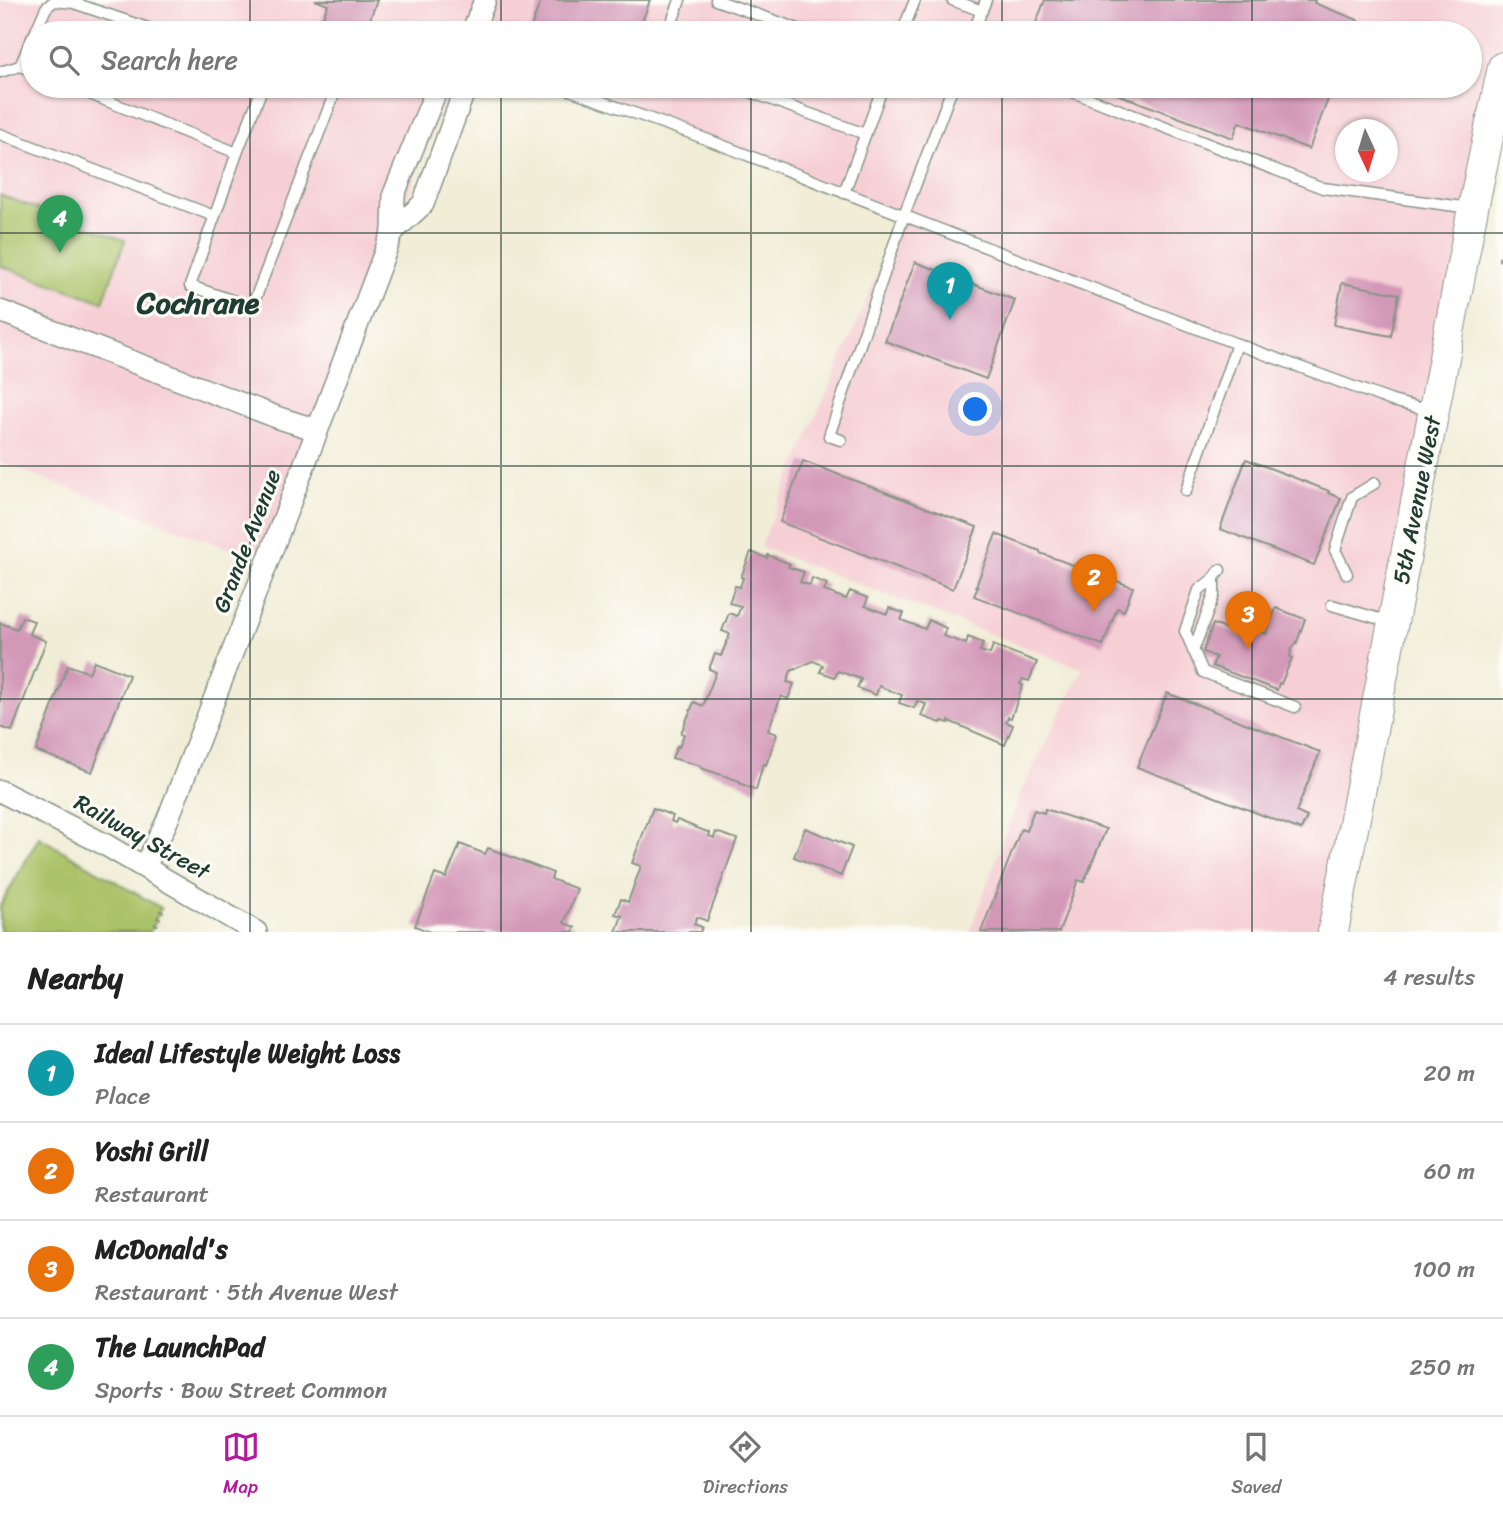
<!DOCTYPE html>
<html lang="en">
<head>
<meta charset="utf-8">
<style>
	body { margin:0; font-family:Sriracha,sans-serif; background:#f6f6f6; color:#222 }
	.compass { position:absolute; left:1335px; top:119px; width:63px; height:63px; border-radius:50%; background:#fff; box-shadow:0 2px 5px #0004; rotate:176deg }
	.you { position:absolute; left:976px; top:410px; width:24px; height:24px; margin:-18px; border:5px solid #fff; border-radius:50%; background:#1a73e8; box-shadow:0 0 0 10px #1a73e833 }
	.badge { display:grid; place-items:center; width:46px; height:46px; border-radius:50%; background:#b5179e; color:#fff; font-size:23px; font-weight:700 }
	.pin { position:absolute; translate:-50% -58px; filter:drop-shadow(0 2px 4px #0008) }
	.pin::after { content:''; position:absolute; top:37px; width:24px; height:21px; background:inherit; clip-path:polygon(0 0,100% 0,50% 100%) }
	.list { margin:0; padding:0; list-style:none }
	h2 { display:flex; justify-content:space-between; align-items:center; height:91px; margin:0; padding:0 28px; font-size:30px }
	h2 small { font-size:23px; font-weight:400; color:#767676 }
	.list li { display:grid; grid-template-columns:46px 1fr auto; gap:21px; align-items:center; box-sizing:border-box; height:98px; padding:0 28px; border-top:2px solid #e0e0e0 }
	.list b { display:block; font-size:26px; white-space:nowrap }
	.list p { margin:0; font-size:23px; white-space:nowrap; color:#767676 }
	.list em { font-size:23px; font-style:normal; color:#767676 }
	.icon { flex:none; width:38px; height:38px; fill:none; stroke:currentColor; stroke-width:2; stroke-linecap:round; stroke-linejoin:round }
	.map { position:relative; flex:none; width:1503px; height:932px; overflow:hidden }
	.search { position:absolute; background:#fff; box-shadow:0 2px 5px #0004; left:21px; right:21px; top:21px; height:77px; display:flex; align-items:center; gap:18px; box-sizing:border-box; padding:0 24px; border-radius:38px; color:#767676; font-size:26px }
	.sheet { height:483px; background:#fff }
	nav { display:flex; justify-content:space-around; align-items:center; box-sizing:border-box; height:98px; border-top:2px solid #e0e0e0; background:#fff; font-size:19px; color:#767676 }
	nav a { display:grid; justify-items:center; gap:4px }
	nav .on { color:#b5179e }
	.map>svg:first-child { display:block }
	.built { fill:#f6cfd5; fill-rule:evenodd }
	.green { fill:#aac267; stroke:#64804e; stroke-width:2 }
	.building { fill:#d398b8 }
	.lines { fill:none; stroke-linecap:round; stroke-linejoin:round }
	.lane-casing { stroke:#889586; stroke-width:13 }
	.street-casing { stroke:#889586; stroke-width:24 }
	.secondary-casing { stroke:#889586; stroke-width:32 }
	.path { stroke:#889586; stroke-width:4.5; stroke-dasharray:2 5; stroke-linecap:butt }
	.lane { stroke:#fff; stroke-width:10 }
	.street { stroke:#fff; stroke-width:21 }
	.secondary { stroke:#fff; stroke-width:30 }
	.grid { fill:none; stroke:#1f3d34; stroke-width:2; stroke-opacity:0.55 }
	.labels { text-anchor:middle; dominant-baseline:central; stroke-width:6; stroke-linejoin:round; paint-order:stroke }
	.street-label { font-size:23px; fill:#1f3d34; stroke:#fdfcf7 }
	.district-label { font-size:30px; font-weight:bold; fill:#1f3d34; stroke:#fdfcf7 }
</style>
</head>
<body>
<div class="map">
<svg width="1503" height="932" viewBox="0 0 1503 932">
	<rect width="100%" height="100%" fill="#fdfcf7"/>
	<filter id="ink" filterUnits="userSpaceOnUse"><feTurbulence type="fractalNoise" baseFrequency=".0143" numOctaves="2"/><feDisplacementMap in="SourceGraphic" scale="14" xChannelSelector="R" yChannelSelector="G"/><feConvolveMatrix kernelMatrix="1 2 1 2 8 2 1 2 1" color-interpolation-filters="sRGB"/></filter>
	<filter id="wash" filterUnits="userSpaceOnUse"><feTurbulence type="fractalNoise" baseFrequency=".00686" numOctaves="4" result="noise"/><feDisplacementMap in="SourceGraphic" scale="28" xChannelSelector="R" yChannelSelector="G"/><feGaussianBlur stdDeviation="1.57" result="paint"/><feColorMatrix in="noise" values="0 0 0 0 0 0 0 0 0 0 0 0 0 0 0 0 0 1.4 0 .05"/><feComposite in="paint" operator="in"/></filter>
	<g filter="url(#wash)">
		<rect width="100%" height="100%" fill="#f1edd7"/>
		<path class="built" d="M 0,0 L 1503,0 L 1503,79 L 1333,932 L 970,932 L 1019,796 L 1083,669 L 760,547 L 903,215 L 555,86 L 1470,86 L 1470,33 L 33,33 L 33,86 L 451,86 L 393,231 L 267,563 L 0,462 ZM 1346,130 L 1388,130 L 1388,172 L 1346,172 Z"/>
		<g class="green">
			<polygon points="0,195 125,240 103,302 0,266"/>
			<polygon points="39,837 161,908 150,932 0,932 0,906"/>
		</g>
		<g id="blocks">
			<g class="building">
				<polygon points="315,0 377,0 365,33 316,33 328,5"/>
				<polygon points="541,0 650,0 638,33 529,33"/>
				<polygon points="1045,0 1315,0 1314,3 1358,20 1353,33 1032,33"/>
				<polygon points="1096,86 1333,86 1309,149 1239,122 1233,138"/>
				<polygon points="915,262 1015,300 986,379 885,341"/>
				<polygon points="1342,283 1399,294 1391,336 1334,325"/>
				<polygon points="1246,459 1329,491 1328,493 1341,498 1314,565 1220,529"/>
				<polygon points="803,461 977,527 953,589 780,522"/>
				<polygon points="996,534 1040,551 1040,553 1133,587 1124,611 1117,608 1103,645 974,596 978,587 976,586"/>
				<polygon points="751,552 767,558 768,555 790,564 788,567 804,572 800,582 810,585 812,578 827,584 824,591 846,599 850,591 868,598 865,606 887,614 889,608 904,613 901,620 925,629 929,620 946,628 943,636 966,644 968,637 983,643 980,651 990,654 993,645 1037,662 1029,681 1023,679 1020,684 1023,685 1011,718 1008,717 1006,722 1013,725 1005,745 949,721 949,723 942,721 941,723 921,716 926,704 917,701 914,708 899,703 902,695 879,686 876,695 857,688 861,679 838,671 835,677 820,672 823,665 813,661 791,671 787,682 794,684 788,699 781,696 768,731 777,734 766,765 763,764 756,790 739,783 740,781 701,768 701,766 672,758 677,746 679,747 684,734 681,733 694,702 703,706 716,672 709,669 715,654 721,656 730,634 722,631 729,613 737,616 741,606 729,603 735,586 740,587 743,578 741,577"/>
				<polygon points="1276,608 1305,619 1297,642 1291,650 1290,657 1292,658 1281,684 1279,683 1277,690 1212,666 1216,657 1203,652 1213,624 1243,636 1247,627 1266,634"/>
				<polygon points="22,617 34,621 29,634 46,641 12,731 0,727 0,623 17,629"/>
				<polygon points="94,661 129,675 92,772 36,751 68,665 89,673"/>
				<polygon points="1167,693 1320,752 1296,812 1307,817 1301,830 1137,767"/>
				<polygon points="653,808 673,816 671,821 675,823 677,820 710,833 709,836 714,838 716,832 737,839 707,921 697,917 694,924 702,927 700,932 616,932 622,916 615,914 621,899 628,902 641,866 632,863"/>
				<polygon points="1045,809 1106,829 1084,882 1078,880 1059,932 981,932 1021,829 1026,831 1034,810 1044,813"/>
				<polygon points="805,828 852,847 841,876 794,857"/>
				<polygon points="460,844 485,854 488,848 553,873 551,879 577,889 564,923 575,927 573,932 430,932 415,926 435,874 446,878"/>
			</g>
		</g>
	</g>
	<g filter="url(#ink)">
		<use href="#blocks" fill-opacity="0" stroke="#889586" stroke-width="2"/>
		<g class="lines">
			<g class="lane-casing">
				<g id="lane">
					<polyline points="716,0 809,33"/>
					<polyline points="952,0 982,11"/>
					<polyline points="35,33 46,8 54,1 74,3 162,33"/>
					<polyline points="668,33 680,0"/>
					<polyline points="902,33 915,0"/>
					<polyline points="973,33 986,0"/>
					<polyline points="20,66 33,36"/>
					<polyline points="0,72 20,66 33,71"/>
					<polyline points="70,86 237,153 190,286 252,307 333,97"/>
					<polyline points="558,86 690,133 1237,344 1392,401 1432,411"/>
					<polyline points="734,86 865,134"/>
					<polyline points="1057,86 1323,188 1470,208"/>
					<polyline points="0,134 214,216"/>
					<polyline points="237,153 263,86"/>
					<polyline points="844,193 883,86"/>
					<polyline points="841,440 829,436 904,215 953,86"/>
					<polyline points="1186,491 1237,344"/>
					<polyline points="1220,570 1214,578 1199,590 1185,631 1203,672 1295,707"/>
					<polyline points="1347,574 1335,550 1352,497 1375,483"/>
					<polyline points="1332,605 1390,622"/>
					<polyline points="1193,651 1214,595 1214,578"/>
				</g>
			</g>
			<g class="street-casing">
				<g id="street">
					<polyline points="472,33 485,0"/>
					<polyline points="393,231 423,204 466,86"/>
					<polyline points="0,311 279,418 317,430"/>
					<polyline points="0,791 104,844 256,932"/>
					<polyline points="145,867 167,821 267,563 393,231 394,194 438,86"/>
				</g>
			</g>
			<g class="secondary-casing">
				<polyline id="secondary" points="1333,932 1473,208 1503,67"/>
			</g>
			<g class="path">
				<polyline points="1498,259 1503,259"/>
				<polyline points="153,932 162,910"/>
			</g>
			<use href="#lane" class="lane"/>
			<use href="#street" class="street"/>
			<use href="#secondary" class="secondary"/>
		</g>
	</g>
	<path class="grid" d="M 250,0 L 250,33M 501,0 L 501,33M 751,0 L 751,33M 1002,0 L 1002,33M 1252,0 L 1252,33M 250,86 L 250,932M 501,86 L 501,932M 751,86 L 751,932M 1002,86 L 1002,932M 1252,86 L 1252,932M 0,233 L 1503,233M 0,466 L 1503,466M 0,699 L 1503,699"/>
	<g class="labels">
		<g class="street-label">
			<text transform="translate(1417 500) rotate(-79)">5th Avenue West</text>
			<text transform="translate(247 541) rotate(-69)">Grande Avenue</text>
			<text transform="translate(142 837) rotate(29)">Railway Street</text>
		</g>
		<g class="district-label">
			<text x="198" y="303">Cochrane</text>
		</g>
	</g>
</svg>
<svg class="compass" viewBox="-18 -18 36 36"><path d="M0-13l5 13h-10z" fill="#e53935"/><path d="M0 13l5-13h-10z" fill="#767676"/></svg>
<div class="you"></div>
<div class="pin badge" style="left:950px;top:320px;background:#0f9aa8">1</div>
<div class="pin badge" style="left:1094px;top:612px;background:#e8710a">2</div>
<div class="pin badge" style="left:1248px;top:649px;background:#e8710a">3</div>
<div class="pin badge" style="left:60px;top:253px;background:#2e9e5b">4</div>
<div class="search"><svg class="icon" aria-label="search" viewBox="0 0 24 24"><circle cx="10" cy="10" r="6"/><path d="M15 15l6 6"/></svg>Search here</div>
</div>
<section class="sheet">
<h2>Nearby<small>4 results</small></h2>
<ul class="list">
<li><span class="badge" style="background:#0f9aa8">1</span><div><b>Ideal Lifestyle Weight Loss</b><p>Place</p></div><em>20 m</em></li>
<li><span class="badge" style="background:#e8710a">2</span><div><b>Yoshi Grill</b><p>Restaurant</p></div><em>60 m</em></li>
<li><span class="badge" style="background:#e8710a">3</span><div><b>McDonald's</b><p>Restaurant · 5th Avenue West</p></div><em>100 m</em></li>
<li><span class="badge" style="background:#2e9e5b">4</span><div><b>The LaunchPad</b><p>Sports · Bow Street Common</p></div><em>250 m</em></li>
</ul>
</section>
<nav>
<a class="on"><svg class="icon" aria-label="map" viewBox="0 0 24 24"><path d="M3 6l6-2 6 2 6-2v14l-6 2-6-2-6 2zM9 4v14M15 6v14"/></svg>Map</a>
<a><svg class="icon" aria-label="directions" viewBox="0 0 24 24"><path d="M12 3l9 9-9 9-9-9zM9 14v-3h6M13 9l2 2-2 2"/></svg>Directions</a>
<a><svg class="icon" aria-label="saved" viewBox="0 0 24 24"><path d="M7 4h10v16l-5-4-5 4z"/></svg>Saved</a>
</nav>
</body>
</html>
